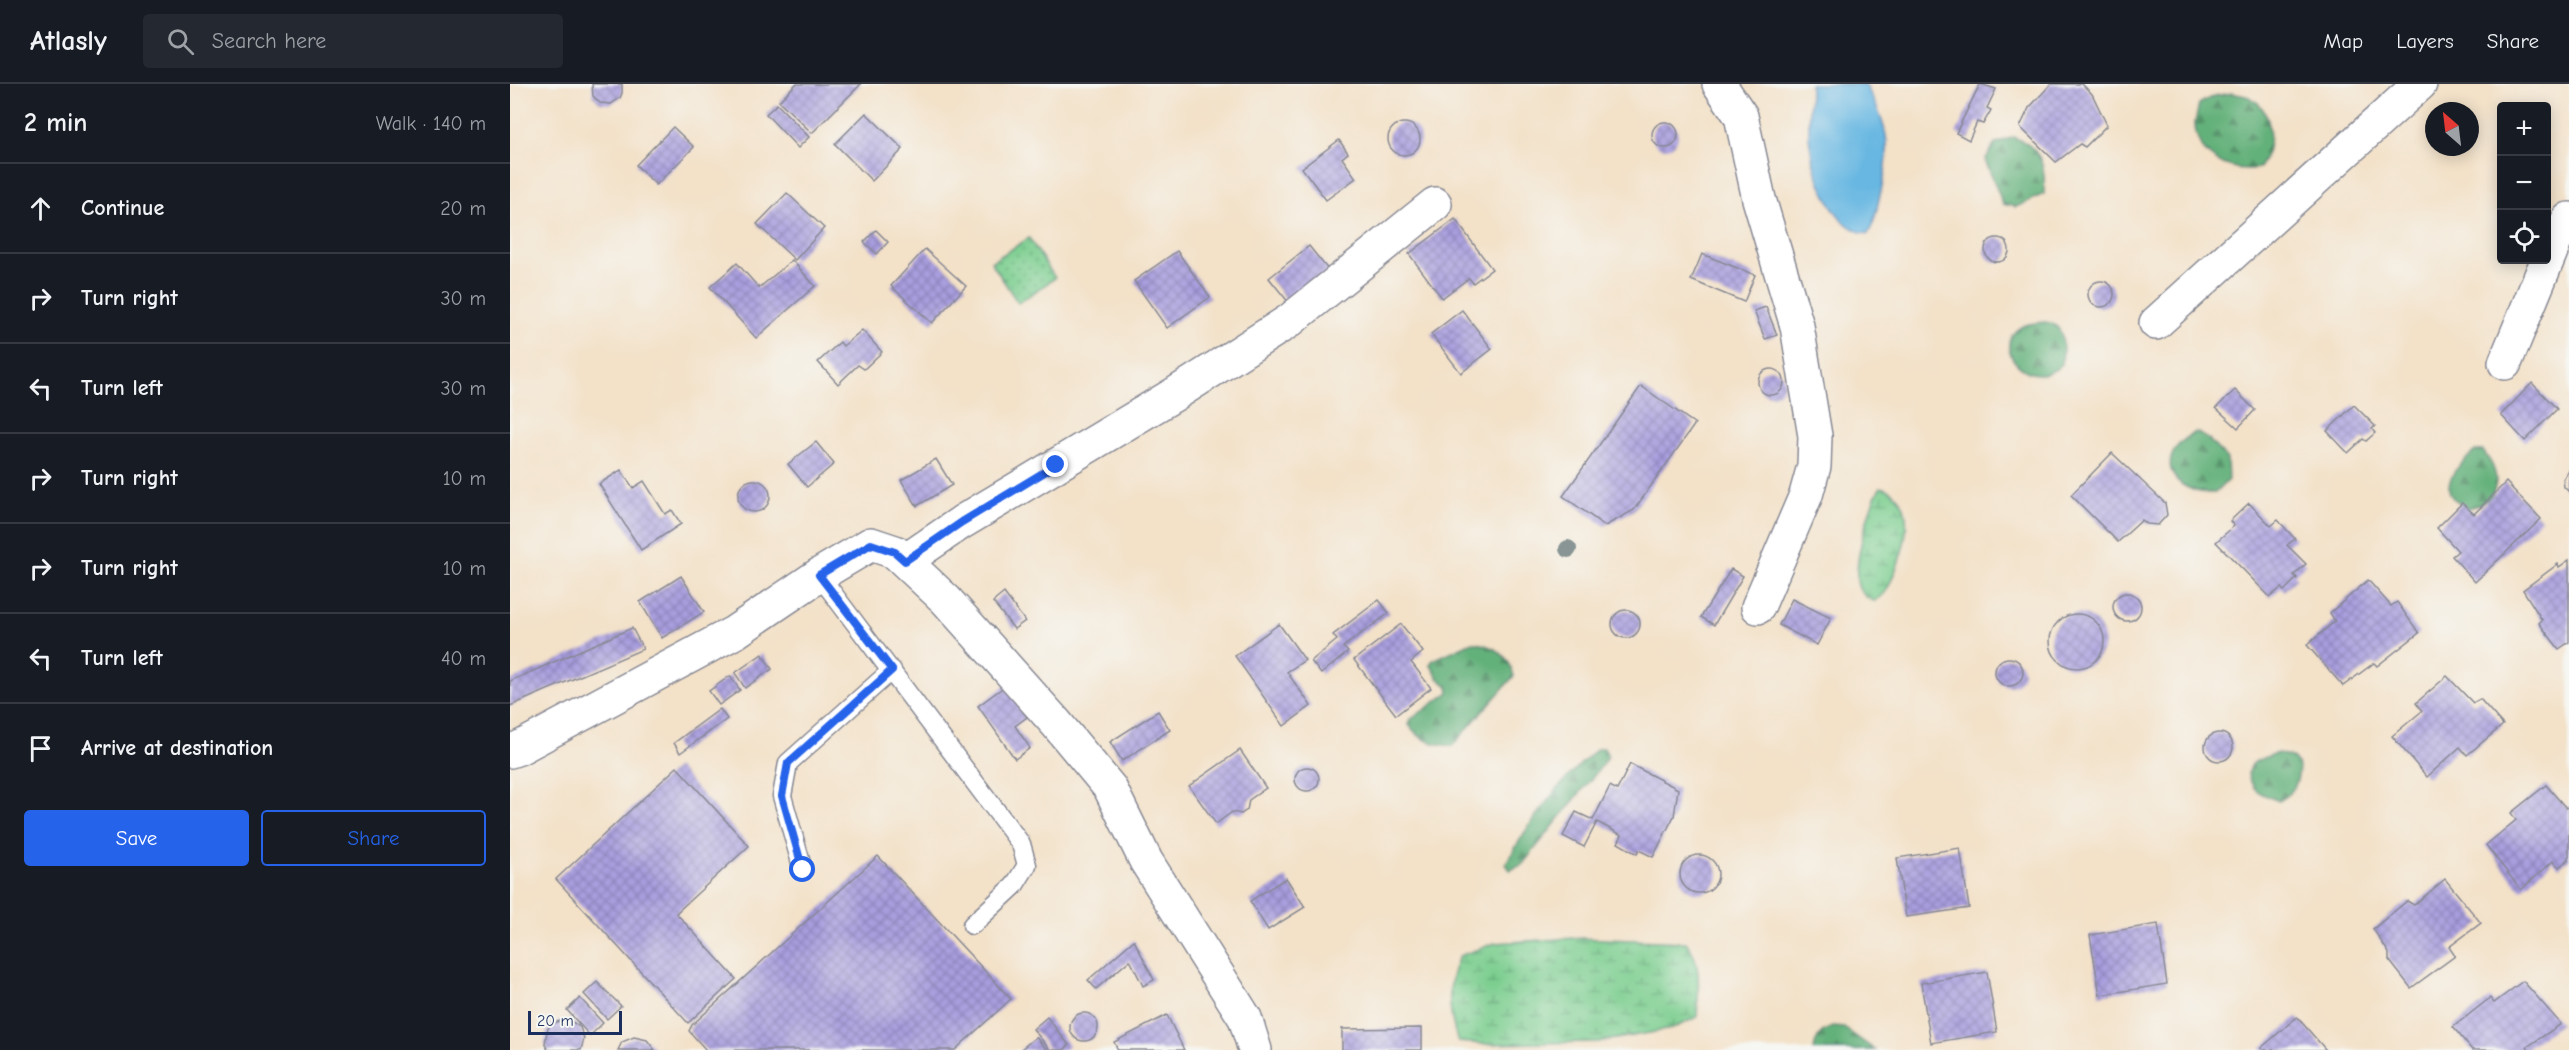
<!DOCTYPE html>
<html lang="en">
<head>
<meta charset="utf-8">
<style>
	body { margin:0; font-family:"Comic Neue",sans-serif; background:#242831; color:#f1f3f6 }
	.controls { position:absolute; right:18px; top:18px; display:grid; overflow:hidden; border-radius:6px; box-shadow:0 3px 15px #0003 }
	.controls button { width:54px; height:54px; display:grid; place-items:center; padding:0; border:0; border-bottom:2px solid #363941; background:#171b24; color:#f1f3f6; font:30px sans-serif }
	.compass { position:absolute; left:1915px; top:18px; width:54px; height:54px; border-radius:50%; background:#171b24; box-shadow:0 3px 15px #0003; rotate:332deg }
	.scale { position:absolute; left:18px; bottom:15px; width:94px; box-sizing:border-box; padding-left:6px; border:3px solid #1b2f5e; border-top:0; font-size:16px; line-height:21px; white-space:nowrap; color:#1b2f5e; -webkit-text-stroke:4px #f6f6f2; paint-order:stroke }
	.stop { position:absolute; width:18px; height:18px; margin:-14px; border:4px solid #2563eb; border-radius:50%; background:#fff }
	.stop.end { background:#2563eb; border-color:#fff; box-shadow:0 2px 6px #0008 }
	.list { margin:0; padding:0; list-style:none }
	h2 { display:flex; justify-content:space-between; align-items:center; height:78px; margin:0; padding:0 24px; font-size:26px }
	h2 small { font-size:20px; font-weight:400; color:#9ea1a6 }
	.list li { display:grid; grid-template-columns:39px 1fr auto; gap:18px; align-items:center; box-sizing:border-box; height:90px; padding:0 24px; border-top:2px solid #363941 }
	.list b { display:block; font-size:22px; white-space:nowrap }
	.list em { font-size:20px; font-style:normal; color:#9ea1a6 }
	.actions { display:flex; gap:12px; padding:18px 24px }
	.actions a { flex:1; padding:14px 0; border:2px solid #2563eb; border-radius:6px; text-align:center; font-size:21px; color:#2563eb }
	.actions .main { background:#2563eb; color:#fff }
	.icon { flex:none; width:33px; height:33px; fill:none; stroke:currentColor; stroke-width:2; stroke-linecap:round; stroke-linejoin:round }
	.map { position:relative; flex:none; width:2059px; height:966px; overflow:hidden }
	header { display:flex; align-items:center; gap:36px; box-sizing:border-box; height:84px; padding:0 30px; background:#171b24; border-bottom:2px solid #363941 }
	header strong { font-size:28px }
	nav { display:flex; gap:33px; margin-inline-start:auto; font-size:21px }
	.search { width:420px; height:54px; background:#242831; display:flex; align-items:center; gap:15px; box-sizing:border-box; padding:0 21px; border-radius:6px; color:#9ea1a6; font-size:22px }
	main { display:flex }
	aside { flex:1; background:#171b24 }
	.map>svg:first-child { display:block }
	.forest { fill:url(#forest-firs); stroke:#40706c; stroke-width:1.5 }
	.wetland { fill:url(#wetland-marsh); stroke:#4b7e76; stroke-width:1.5 }
	.park { fill:url(#park-dots); stroke:#4b7e76; stroke-width:1.5 }
	.water { fill:#68b7e2; stroke:#4273a0; stroke-width:1.5 }
	.building { fill:url(#building-cross-hatch) }
	.lines { fill:none; stroke-linecap:round; stroke-linejoin:round }
	.lane-casing { stroke:#878893; stroke-width:21 }
	.street-casing { stroke:#878893; stroke-width:36 }
	.lane { stroke:#fff; stroke-width:18 }
	.street { stroke:#fff; stroke-width:33 }
	.tree { fill:#899594 }
	.route { stroke:#2563eb; stroke-width:8 }
</style>
</head>
<body>
<header>
<strong>Atlasly</strong>
<div class="search"><svg class="icon" aria-label="search" viewBox="0 0 24 24"><circle cx="10" cy="10" r="6"/><path d="M15 15l6 6"/></svg>Search here</div>
<nav><a>Map</a><a>Layers</a><a>Share</a></nav>
</header>
<main>
<aside>
<h2>2 min<small>Walk · 140 m</small></h2>
<ul class="list">
<li><svg class="icon" aria-label="ahead" viewBox="0 0 24 24"><path d="M12 20V5M6 11l6-6 6 6"/></svg><div><b>Continue</b></div><em>20 m</em></li>
<li><svg class="icon" aria-label="right" viewBox="0 0 24 24"><path d="M7 20v-9h11M14 6l5 5-5 5"/></svg><div><b>Turn right</b></div><em>30 m</em></li>
<li><svg class="icon" aria-label="left" viewBox="0 0 24 24"><path d="M17 20v-9H6M10 6l-5 5 5 5"/></svg><div><b>Turn left</b></div><em>30 m</em></li>
<li><svg class="icon" aria-label="right" viewBox="0 0 24 24"><path d="M7 20v-9h11M14 6l5 5-5 5"/></svg><div><b>Turn right</b></div><em>10 m</em></li>
<li><svg class="icon" aria-label="right" viewBox="0 0 24 24"><path d="M7 20v-9h11M14 6l5 5-5 5"/></svg><div><b>Turn right</b></div><em>10 m</em></li>
<li><svg class="icon" aria-label="left" viewBox="0 0 24 24"><path d="M17 20v-9H6M10 6l-5 5 5 5"/></svg><div><b>Turn left</b></div><em>40 m</em></li>
<li><svg class="icon" aria-label="arrive" viewBox="0 0 24 24"><path d="M6 21V4h12l-3 4 3 4H6"/></svg><div><b>Arrive at destination</b></div></li>
</ul>
<div class="actions"><a class="main">Save</a><a>Share</a></div>
</aside>
<div class="map">
<svg width="2059" height="966" viewBox="0 0 2059 966">
	<defs>
		<pattern id="forest-firs" width="22" height="20" patternUnits="userSpaceOnUse" patternTransform="scale(1.5)"><rect width="22" height="20" fill="#64b17a"/><path d="M5 1l3.5 6h-7zM16 11l3.5 6h-7z" fill="#529067"/></pattern>
		<pattern id="wetland-marsh" width="20" height="14" patternUnits="userSpaceOnUse" patternTransform="scale(1.5)"><rect width="20" height="14" fill="#7bce8f"/><path d="M1 5h8M5 5V1M11 12h8M15 12V8" fill="none" stroke="#64a878"/></pattern>
		<pattern id="park-dots" width="8" height="8" patternUnits="userSpaceOnUse" patternTransform="scale(1.5)"><rect width="8" height="8" fill="#7bce8f"/><path d="M2 2h.1M6 6h.1" fill="none" stroke="#64a878" stroke-width="1.8" stroke-linecap="round"/></pattern>
		<pattern id="building-cross-hatch" width="8" height="8" patternUnits="userSpaceOnUse" patternTransform="scale(1.5)"><rect width="8" height="8" fill="#a99ede"/><path d="M0 0l8 8M0 8l8-8" fill="none" stroke="#8981b7"/></pattern>
	</defs>
	<rect width="100%" height="100%" fill="#f6f6f2"/>
	<filter id="ink" filterUnits="userSpaceOnUse"><feTurbulence type="fractalNoise" baseFrequency=".0167" numOctaves="2"/><feDisplacementMap in="SourceGraphic" scale="12" xChannelSelector="R" yChannelSelector="G"/><feConvolveMatrix kernelMatrix="1 2 1 2 8 2 1 2 1" color-interpolation-filters="sRGB"/></filter>
	<filter id="wash" filterUnits="userSpaceOnUse"><feTurbulence type="fractalNoise" baseFrequency=".008" numOctaves="4" result="noise"/><feDisplacementMap in="SourceGraphic" scale="24" xChannelSelector="R" yChannelSelector="G"/><feGaussianBlur stdDeviation="1.35" result="paint"/><feColorMatrix in="noise" values="0 0 0 0 0 0 0 0 0 0 0 0 0 0 0 0 0 1.4 0 .05"/><feComposite in="paint" operator="in"/></filter>
	<g filter="url(#wash)">
		<rect width="100%" height="100%" fill="#f3e1c8"/>
		<g class="forest">
			<path d="M 1722,9 C 1728,11 1736,11 1741,14 C 1766,29 1763,64 1749,84 C 1720,89 1685,73 1685,39 C 1686,33 1688,26 1689,20 L 1703,12 Z"/>
			<path d="M 1503,53 C 1532,63 1536,83 1534,110 L 1506,123 L 1493,120 L 1475,76 L 1485,60 Z"/>
			<path d="M 1535,238 C 1557,240 1553,263 1552,280 C 1522,311 1477,263 1511,243 C 1518,239 1527,239 1535,238 Z"/>
			<path d="M 1686,348 L 1697,354 L 1717,375 L 1718,396 L 1705,409 C 1660,410 1641,372 1686,348 Z"/>
			<path d="M 1965,367 L 1973,367 C 1993,392 1991,415 1958,424 C 1952,419 1943,417 1940,410 C 1934,392 1954,377 1965,367 Z"/>
			<path d="M 962,558 C 985,562 998,569 1004,592 L 942,662 C 922,660 912,658 899,641 L 900,636 L 939,608 L 938,602 L 929,595 L 920,580 L 923,576 Z"/>
			<path d="M 1088,664 L 1094,664 L 1098,672 L 1090,684 L 1012,781 L 1000,786 L 996,780 C 1020,735 1050,697 1088,664 Z"/>
			<path d="M 1768,669 L 1781,673 L 1789,683 C 1788,699 1784,709 1769,717 C 1762,714 1752,711 1746,706 C 1745,705 1742,700 1741,698 C 1730,679 1754,673 1768,669 Z"/>
			<path d="M 1323,943 L 1334,944 L 1365,966 L 1304,966 C 1306,953 1310,947 1323,943 Z"/>
		</g>
		<g class="wetland">
			<path d="M 1371,403 C 1409,414 1396,460 1385,488 C 1380,499 1377,512 1364,517 C 1356,515 1348,506 1347,497 C 1345,478 1359,418 1371,403 Z"/>
			<path d="M 1066,854 L 1176,858 C 1193,878 1188,908 1187,933 L 1162,945 L 1088,958 L 974,960 L 948,958 C 938,928 936,901 949,872 L 985,859 Z"/>
		</g>
		<polygon class="park" points="519,154 545,194 508,219 481,178"/>
		<path class="water" d="M 1300,0 L 1355,0 C 1381,47 1382,64 1369,115 C 1366,128 1365,139 1358,150 C 1324,146 1304,91 1300,61 C 1297,42 1300,20 1300,0 Z"/>
		<g id="blocks">
			<g class="building">
				<polygon points="82,0 112,0 112,9 110,14 101,20 90,19 83,12"/>
				<polygon points="286,0 351,0 302,49 269,17"/>
				<polygon points="1470,0 1486,5 1477,24 1481,26 1473,40 1467,38 1459,56 1446,49"/>
				<polygon points="1541,0 1572,0 1582,10 1597,41 1575,63 1570,60 1546,78 1510,43 1519,24"/>
				<polygon points="267,20 299,53 288,64 256,30"/>
				<polygon points="356,29 393,65 362,97 325,60"/>
				<circle cx="1155" cy="51" r="13"/>
				<circle cx="894" cy="55" r="16"/>
				<polygon points="163,43 184,63 146,101 126,81"/>
				<polygon points="829,56 838,69 832,74 846,94 816,116 792,84"/>
				<polygon points="277,109 314,144 285,176 247,140"/>
				<polygon points="945,135 982,185 963,199 959,194 932,214 899,170"/>
				<polygon points="366,146 378,158 367,170 354,158"/>
				<circle cx="1487" cy="166" r="12"/>
				<polygon points="799,162 819,187 779,219 759,194"/>
				<polygon points="415,165 456,202 422,239 381,202"/>
				<polygon points="667,167 700,213 657,244 624,197"/>
				<polygon points="1192,170 1245,191 1234,218 1181,196"/>
				<polygon points="282,176 305,202 246,254 200,203 227,179 249,204"/>
				<circle cx="1591" cy="210" r="13"/>
				<polygon points="1256,223 1267,251 1255,255 1244,227"/>
				<polygon points="952,226 982,265 951,289 921,250"/>
				<polygon points="352,246 372,268 354,285 348,281 328,300 308,278 330,258 333,262"/>
				<circle cx="1261" cy="298" r="13"/>
				<polygon points="2022,299 2047,325 2015,357 1991,331"/>
				<polygon points="1131,302 1185,340 1124,426 1095,442 1053,412"/>
				<polygon points="1725,306 1745,326 1728,344 1706,324"/>
				<polygon points="1844,321 1865,342 1862,345 1865,349 1856,357 1853,355 1838,369 1817,347"/>
				<polygon points="306,358 324,380 297,403 278,380"/>
				<polygon points="1602,369 1655,419 1657,431 1648,441 1637,440 1632,436 1608,458 1561,411"/>
				<polygon points="426,375 442,401 407,422 391,396"/>
				<polygon points="111,386 123,404 134,397 155,430 162,426 171,440 131,466 89,400"/>
				<polygon points="2059,386 2059,408 2054,403 2053,395"/>
				<circle cx="244" cy="412" r="16"/>
				<polygon points="1996,398 2031,435 1965,498 1942,472 1948,467 1927,444 1952,419 1964,430"/>
				<polygon points="1739,419 1761,442 1768,436 1785,455 1777,461 1796,480 1784,491 1787,494 1774,507 1771,504 1760,513 1706,458 1724,442 1720,437"/>
				<polygon points="2059,476 2059,558 2049,565 2029,539 2032,536 2013,506 2048,480 2049,483"/>
				<polygon points="1221,485 1233,492 1204,541 1191,533"/>
				<polygon points="171,492 194,528 152,554 130,518"/>
				<polygon points="1858,496 1881,522 1887,518 1909,549 1867,582 1864,579 1833,602 1797,561 1825,537 1820,529"/>
				<polygon points="494,509 515,537 504,545 483,518"/>
				<circle cx="1617" cy="523" r="14"/>
				<polygon points="1282,515 1321,534 1307,561 1269,541"/>
				<polygon points="869,516 879,529 833,563 838,568 811,590 801,577 827,556 823,551"/>
				<circle cx="1116" cy="540" r="14"/>
				<circle cx="1567" cy="557" r="27"/>
				<polygon points="769,540 795,576 777,588 801,622 774,642 725,572"/>
				<polygon points="891,540 913,568 901,578 921,604 886,631 844,576"/>
				<polygon points="122,544 133,565 0,622 0,597"/>
				<polygon points="252,570 262,585 235,604 225,589"/>
				<circle cx="1499" cy="588" r="14"/>
				<polygon points="220,592 230,606 209,621 199,607"/>
				<polygon points="1937,592 1963,619 1970,615 1993,641 1957,671 1950,663 1917,693 1882,652 1912,627 1906,619"/>
				<polygon points="495,602 517,633 505,642 520,664 505,675 468,622"/>
				<polygon points="210,625 217,635 170,669 164,659"/>
				<polygon points="648,627 660,646 612,677 600,658"/>
				<circle cx="1709" cy="663" r="14"/>
				<polygon points="730,666 756,704 739,716 737,726 731,730 722,728 706,740 679,702"/>
				<polygon points="1120,680 1168,705 1164,732 1143,773 1129,766 1127,770 1108,759 1112,751 1087,738 1074,763 1053,752 1066,728 1083,736 1100,702 1107,706"/>
				<circle cx="797" cy="695" r="12"/>
				<polygon points="167,683 239,762 166,829 226,895 178,939 46,795"/>
				<polygon points="2036,701 2056,724 2059,722 2059,775 2049,783 2043,777 2011,806 1976,761 2006,736 2001,729"/>
				<polygon points="1450,764 1459,824 1396,833 1387,774"/>
				<circle cx="1189" cy="790" r="19"/>
				<polygon points="368,772 501,915 445,966 196,966 179,947 182,941"/>
				<polygon points="776,794 795,823 758,846 740,817"/>
				<polygon points="1935,795 1971,839 1939,863 1945,872 1901,904 1879,876 1879,869 1863,845 1897,817 1904,821"/>
				<polygon points="1648,840 1657,900 1590,911 1580,851"/>
				<polygon points="624,856 644,896 633,902 620,876 586,905 578,896"/>
				<polygon points="1477,888 1487,948 1421,959 1411,899"/>
				<polygon points="2013,897 2051,940 2017,963 2019,966 1962,966 1943,943 1980,914 1984,919"/>
				<polygon points="87,898 111,922 97,935 74,910"/>
				<polygon points="70,914 93,939 80,952 57,926"/>
				<circle cx="574" cy="943" r="14"/>
				<polygon points="657,931 674,966 608,966 604,958"/>
				<polygon points="537,933 559,961 554,966 540,966 523,945"/>
				<polygon points="1787,933 1816,966 1753,966 1751,964"/>
				<polygon points="52,936 59,936 70,943 74,955 71,966 38,966 35,960 37,947 40,941"/>
				<polygon points="912,944 912,966 832,966 832,945"/>
				<polygon points="124,953 137,956 145,966 108,966 112,958"/>
				<polygon points="526,953 537,966 510,966"/>
			</g>
		</g>
	</g>
	<g filter="url(#ink)">
		<use href="#blocks" fill-opacity="0" stroke="#878893" stroke-width="1.5"/>
		<g class="lines">
			<g class="lane-casing">
				<g id="lane">
					<polyline points="309,491 511,760 517,781 504,802 462,841"/>
					<polyline points="293,786 272,712 278,679 382,586"/>
				</g>
			</g>
			<g class="street-casing">
				<g id="street">
					<polyline points="1209,0 1231,32 1249,115 1287,242 1305,352 1304,382 1296,411 1248,523"/>
					<polyline points="1646,239 1910,0"/>
					<polyline points="1995,279 2046,155 2059,135"/>
					<polyline points="395,477 452,438 665,310 779,237 925,120"/>
					<polyline points="0,667 9,664 225,548 309,491 361,460 385,468 436,516 546,639 600,704 636,777 735,934 745,966"/>
				</g>
			</g>
			<use href="#lane" class="lane"/>
			<use href="#street" class="street"/>
		</g>
		<circle class="tree" cx="1058" cy="465" r="9"/>
	</g>
	<g class="lines" filter="url(#ink)">
		<polyline class="route" points="293,786 272,712 278,679 382,586 309,491 361,460 385,468 395,477 452,438 546,381"/>
	</g>
</svg>
<div class="controls">
<button>+</button>
<button>−</button>
<button><svg class="icon" aria-label="locate" viewBox="0 0 24 24"><circle cx="12" cy="12" r="6"/><path d="M12 2v4M12 18v4M2 12h4M18 12h4"/></svg></button>
</div>
<svg class="compass" viewBox="-18 -18 36 36"><path d="M0-13l5 13h-10z" fill="#e53935"/><path d="M0 13l5-13h-10z" fill="#9ea1a6"/></svg>
<div class="scale">20 m</div>
<div class="stop" style="left:293px;top:786px"></div>
<div class="stop end" style="left:546px;top:381px"></div>
</div>
</main>
</body>
</html>
